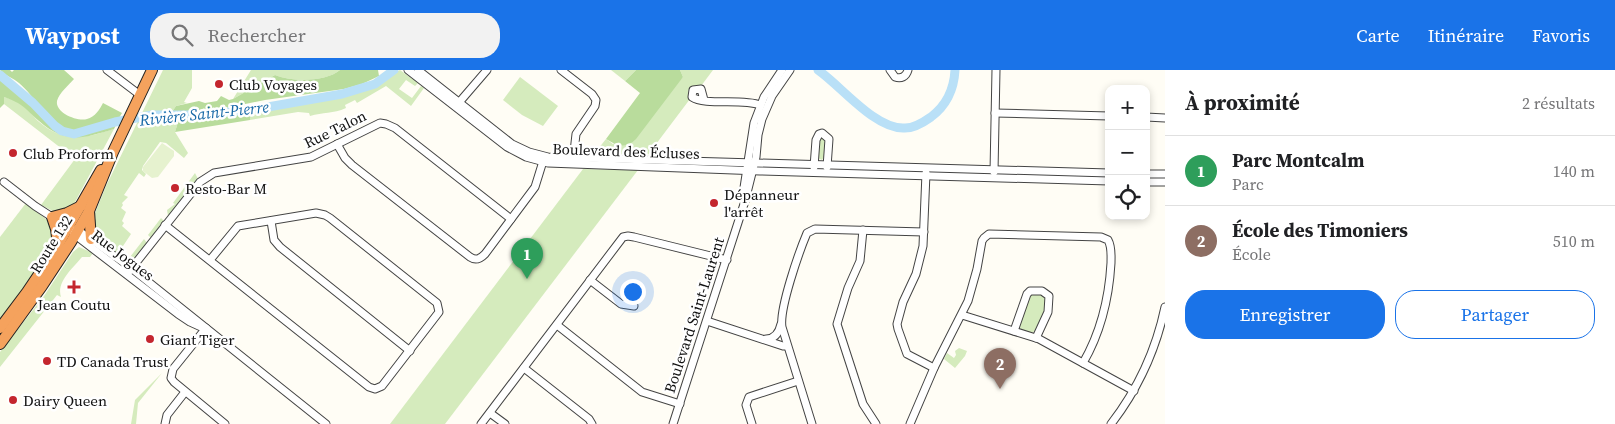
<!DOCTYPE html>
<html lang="fr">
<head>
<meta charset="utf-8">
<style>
	body { margin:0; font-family:"Source Serif 4",serif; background:#f2f2f2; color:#202124 }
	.controls { position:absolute; right:15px; top:15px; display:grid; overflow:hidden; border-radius:10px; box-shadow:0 2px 8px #0003 }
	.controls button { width:45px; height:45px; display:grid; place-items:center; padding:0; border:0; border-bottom:1px solid #e0e0e0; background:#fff; color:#202124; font:25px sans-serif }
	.you { position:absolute; left:632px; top:221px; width:18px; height:18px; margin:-12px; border:4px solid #fff; border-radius:50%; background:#1a73e8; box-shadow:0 0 0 8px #1a73e833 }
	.badge { display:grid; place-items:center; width:32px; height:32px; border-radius:50%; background:#1a73e8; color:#fff; font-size:16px; font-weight:700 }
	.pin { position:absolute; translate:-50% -41px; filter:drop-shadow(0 1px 2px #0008) }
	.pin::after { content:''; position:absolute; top:26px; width:18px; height:15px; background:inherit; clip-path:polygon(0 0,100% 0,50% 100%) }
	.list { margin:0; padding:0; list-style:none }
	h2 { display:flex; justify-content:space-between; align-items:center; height:65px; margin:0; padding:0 20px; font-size:21px }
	h2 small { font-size:16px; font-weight:400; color:#757577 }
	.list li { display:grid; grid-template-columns:32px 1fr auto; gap:15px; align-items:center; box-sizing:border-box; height:70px; padding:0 20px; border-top:1px solid #e0e0e0 }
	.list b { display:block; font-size:19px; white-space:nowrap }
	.list p { margin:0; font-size:16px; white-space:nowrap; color:#757577 }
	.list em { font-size:16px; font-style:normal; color:#757577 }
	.actions { display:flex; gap:10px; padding:15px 20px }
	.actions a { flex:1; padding:11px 0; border:1px solid #1a73e8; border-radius:20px; text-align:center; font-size:18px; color:#1a73e8 }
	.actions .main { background:#1a73e8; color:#fff }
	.icon { flex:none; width:28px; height:28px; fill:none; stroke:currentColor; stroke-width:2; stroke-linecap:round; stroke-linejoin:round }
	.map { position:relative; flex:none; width:1165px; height:354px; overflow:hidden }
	header { display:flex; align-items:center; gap:30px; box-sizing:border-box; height:70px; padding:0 25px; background:#1a73e8; color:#fff }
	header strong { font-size:24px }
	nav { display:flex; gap:28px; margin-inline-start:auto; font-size:18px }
	.search { width:350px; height:45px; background:#f2f2f2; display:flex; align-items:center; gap:12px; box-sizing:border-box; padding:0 18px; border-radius:20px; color:#757577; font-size:19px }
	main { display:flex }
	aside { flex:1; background:#fff }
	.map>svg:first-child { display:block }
	.green { fill:#d5ebbd }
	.forest { fill:#b9dc9c }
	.pitch { fill:#e6f2cf }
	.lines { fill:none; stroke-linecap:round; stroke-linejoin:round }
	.river { stroke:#b9e0f7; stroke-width:9 }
	.minor-casing { stroke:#444; stroke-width:9 }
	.highway-casing { stroke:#222; stroke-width:12 }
	.minor { stroke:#fff; stroke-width:7 }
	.highway { stroke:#f5a25d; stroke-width:10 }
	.poi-dot { fill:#c4262e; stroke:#fff; stroke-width:2 }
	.labels { text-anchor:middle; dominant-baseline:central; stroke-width:5; stroke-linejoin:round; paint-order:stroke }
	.poi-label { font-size:15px; fill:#111; stroke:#fff; text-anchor:start }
	.street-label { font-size:15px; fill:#111; stroke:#fff }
	.water-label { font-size:16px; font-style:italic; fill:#1768a6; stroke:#fff }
</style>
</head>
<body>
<header>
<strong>Waypost</strong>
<div class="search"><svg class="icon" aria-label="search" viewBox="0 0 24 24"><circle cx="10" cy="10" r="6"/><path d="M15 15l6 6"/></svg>Rechercher</div>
<nav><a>Carte</a><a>Itinéraire</a><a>Favoris</a></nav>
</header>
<main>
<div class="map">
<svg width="1165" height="354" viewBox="0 0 1165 354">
	<rect width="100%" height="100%" fill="#fffdf5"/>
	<g class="green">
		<polygon points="163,0 192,0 192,18 184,32 187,33 176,36 172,42 157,42 141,45"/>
		<path d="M 251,0 L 340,0 C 326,12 291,12 275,5 L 233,29 Z"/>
		<path d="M 400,0 L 418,13 L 415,16 L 406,10 L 399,19 L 412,28 L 421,16 L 424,18 L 411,36 L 386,16 L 357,33 L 355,30 L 345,35 L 346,38 C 333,44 323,42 310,46 L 309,43 L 298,42 L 250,50 L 252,40 C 290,30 330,32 366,18 C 378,14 389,6 400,0 Z"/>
		<polygon points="611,0 636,0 625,11"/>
		<path d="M 680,0 L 713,0 L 701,16 C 695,15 690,16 688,22 L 690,29 L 647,86 L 594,84 L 606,69 L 613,74 L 683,7 Z"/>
		<polygon points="520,7 558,36 543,56 522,45 503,30"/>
		<path d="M 4,27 C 9,28 14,30 19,32 C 26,36 32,45 38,51 C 64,74 85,68 114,59 L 74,134 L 60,142 L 53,141 L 41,135 L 75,89 L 4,34 Z"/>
		<polygon points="161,49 179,49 175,62 188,83 184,88 166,73 160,72 143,96 142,100 146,104 144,107 139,103 124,125 128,127 122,133 123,135 121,138 126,142 122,151 124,153 122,156 131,164 121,179 130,187 144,169 147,173 132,192 129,193 96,167 95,165 93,148 106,116 138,51"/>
		<polygon points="822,67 826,70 824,87 822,90 818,88 819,70"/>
		<polygon points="583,99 638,100 445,354 390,354"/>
		<polygon points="195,103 198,109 168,146 167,140 175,134 173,133"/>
		<polygon points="26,133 51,153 53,170 51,176 22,221 0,250 0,167"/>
		<polygon points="161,148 164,151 151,168 148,165"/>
		<path d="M 79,177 L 93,183 L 90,187 L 82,187 C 73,198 56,212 61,227 L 57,225 L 0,297 L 0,282 L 44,226 L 73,182 Z"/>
		<path d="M 1030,224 L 1043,224 L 1046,226 C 1045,237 1043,259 1031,263 L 1021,260 L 1019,255 Z"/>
		<polygon points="959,278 967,281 965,286 955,298 944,289 947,283 954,288 956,285 955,281"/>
		<polygon points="162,303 138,333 136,354 131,354 135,330"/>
	</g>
	<g class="forest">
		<path d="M 0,0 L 10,0 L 12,2 L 14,0 L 64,0 L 74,9 C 69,15 59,23 57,31 C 55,43 78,52 87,49 C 95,47 100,39 103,33 L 122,43 L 119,48 C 106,51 86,60 74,60 C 51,59 35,26 19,13 C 13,8 4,5 0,0 Z"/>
		<path d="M 340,0 L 378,0 L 379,6 L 362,14 L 344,19 L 265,30 L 226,38 L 210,43 L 205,42 L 186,43 L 172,42 L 176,36 L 199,31 L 205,33 L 217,31 L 221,26 L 229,30 L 233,29 L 275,5 C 291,12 326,12 340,0 Z"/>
		<path d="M 636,0 L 680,0 L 683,7 L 636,69 C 626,79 617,76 606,69 L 640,23 L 625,11 Z"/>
		<path d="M 0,8 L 26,31 L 44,49 L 61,62 L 77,65 L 117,53 L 114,59 C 84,68 66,75 39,51 C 24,38 24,34 4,27 L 4,34 L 0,38 Z"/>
		<polygon points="252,40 250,50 175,62 179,49 203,49"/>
	</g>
	<polygon class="pitch" points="162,73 174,81 174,86 158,107 152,108 143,101 143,97"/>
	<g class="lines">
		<g class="river">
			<path d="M 818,0 C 841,16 874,58 903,58 C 912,59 924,52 931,47 C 947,35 954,19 955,0"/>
			<polyline points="0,5 33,33 55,56 62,61 74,64 115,52 152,45 201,45 262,38 342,24 375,14 394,0"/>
		</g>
		<g class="minor-casing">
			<g id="minor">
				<polyline points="107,0 140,25"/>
				<polyline points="408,0 507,77 526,87 548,93 760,101 1109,111"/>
				<polyline points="418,0 512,74 529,82 548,87 1109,103"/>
				<polyline points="561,0 592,24 596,30 595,36 576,64 573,91"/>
				<path d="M 890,0 L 895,7 C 901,9 906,7 908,0"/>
				<path d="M 704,30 L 701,19 L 693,20 L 692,27 C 705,36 743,28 760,35"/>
				<polyline points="456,36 487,0"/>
				<polyline points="995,43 1109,46"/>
				<polyline points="1146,47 1165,48"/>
				<path d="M 337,74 L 345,88 L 352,95 L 470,187 C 476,191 480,189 485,184 L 535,117 L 544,88"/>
				<polyline points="814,97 816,70 819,64 822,63 829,69 827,97"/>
				<polyline points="994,102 996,0"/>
				<polyline points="926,103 923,176 916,204 903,232 897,254 898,259 907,284 934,298"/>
				<polyline points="1146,104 1165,104"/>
				<polyline points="4,112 35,136 69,158 82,163 131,198 326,354"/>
				<polyline points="1146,112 1165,112"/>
				<polyline points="743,124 754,53 764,27 782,0"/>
				<polyline points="271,151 274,170 280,177 410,281"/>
				<polyline points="165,155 369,317 375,319 382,316 439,242 437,233 330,148 325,145 316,143 238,156 210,190"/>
				<polyline points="863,160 860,191 848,218 837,254 863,334 876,354"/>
				<polyline points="73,162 79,168 178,244 190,252 201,257"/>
				<polyline points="127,204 200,112 214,103 311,87 380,53 386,54 395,58 511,149"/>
				<polyline points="590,210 621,234 634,236"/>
				<polyline points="962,245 1039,269 1134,321"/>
				<polyline points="707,251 783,276 787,276"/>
				<polyline points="557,255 642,322 680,334"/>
				<polyline points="206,258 173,299 171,308 174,312 225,354"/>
				<polyline points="1014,261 1027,224 1030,221 1042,221 1049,226 1048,242 1036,268"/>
				<path d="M 766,269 C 775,269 779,263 781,254"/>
				<polyline points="524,298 589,349 592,354"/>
				<polyline points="490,343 505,354"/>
				<polyline points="165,354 167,345 185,322"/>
				<polyline points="481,354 623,167 628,166 634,167 727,190"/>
				<polyline points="673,354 745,131 756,87 758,65 762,49 772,26 790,0"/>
				<polyline points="752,354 746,335 749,327 798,311"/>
				<path d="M 812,354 L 782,257 C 779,239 799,182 807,163 L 815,159 L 924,162"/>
				<path d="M 910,354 L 934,298 L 968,231 L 977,199 L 982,171 L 984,168 L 989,164 L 1101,167 L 1108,170 C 1112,177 1111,185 1111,193 C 1109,228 1101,262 1083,293"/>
				<path d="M 1111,354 C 1138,319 1156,280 1165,237"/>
			</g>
		</g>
		<g class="highway-casing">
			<g id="highway">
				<polyline points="89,141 91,169"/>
				<polyline points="58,175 56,159 52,147 67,143 81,136"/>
				<polyline points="0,258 27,222 54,182 101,100"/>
				<polyline points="0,274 42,216 71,172 89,141 113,82 152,0"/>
			</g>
		</g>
		<use href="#minor" class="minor"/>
		<use href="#highway" class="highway"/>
	</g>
	<g class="poi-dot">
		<circle cx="219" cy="14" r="5"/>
		<circle cx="13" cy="83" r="5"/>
		<circle cx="175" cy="118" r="5"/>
		<circle cx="714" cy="133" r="5"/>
		<path d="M71.5 209.5h5v5h5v5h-5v5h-5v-5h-5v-5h5z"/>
		<circle cx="150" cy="269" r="5"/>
		<circle cx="47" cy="291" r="5"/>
		<circle cx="13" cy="330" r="5"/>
	</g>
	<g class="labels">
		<g class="poi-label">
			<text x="229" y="14">Club Voyages</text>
			<text x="23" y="83">Club Proform</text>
			<text x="185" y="118">Resto-Bar M</text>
			<text x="724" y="124">Dépanneur<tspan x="724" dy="17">l'arrêt</tspan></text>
			<text x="74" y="234" text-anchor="middle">Jean Coutu</text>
			<text x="160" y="269">Giant Tiger</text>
			<text x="57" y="291">TD Canada Trust</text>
			<text x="23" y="330">Dairy Queen</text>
		</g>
		<g class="street-label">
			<text transform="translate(335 59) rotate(-26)">Rue Talon</text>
			<text transform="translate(626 81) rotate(2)">Boulevard des Écluses</text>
			<text transform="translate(51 174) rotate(-58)">Route 132</text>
			<text transform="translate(123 185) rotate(37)">Rue Jogues</text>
			<text transform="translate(694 245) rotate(-72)">Boulevard Saint-Laurent</text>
		</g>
		<g class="water-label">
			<text transform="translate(204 43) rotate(-6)">Rivière Saint-Pierre</text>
		</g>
	</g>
</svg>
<div class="controls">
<button>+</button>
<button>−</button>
<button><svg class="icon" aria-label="locate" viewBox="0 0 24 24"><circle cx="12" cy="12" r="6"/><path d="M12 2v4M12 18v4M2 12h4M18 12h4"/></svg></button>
</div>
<div class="you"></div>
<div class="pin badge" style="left:527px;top:209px;background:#2e9e5b">1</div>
<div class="pin badge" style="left:1000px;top:319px;background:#8d6e63">2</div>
</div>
<aside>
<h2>À proximité<small>2 résultats</small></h2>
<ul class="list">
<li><span class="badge" style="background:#2e9e5b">1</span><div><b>Parc Montcalm</b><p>Parc</p></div><em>140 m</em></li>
<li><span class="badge" style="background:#8d6e63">2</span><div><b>École des Timoniers</b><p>École</p></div><em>510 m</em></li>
</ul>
<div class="actions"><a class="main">Enregistrer</a><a>Partager</a></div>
</aside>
</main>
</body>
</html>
